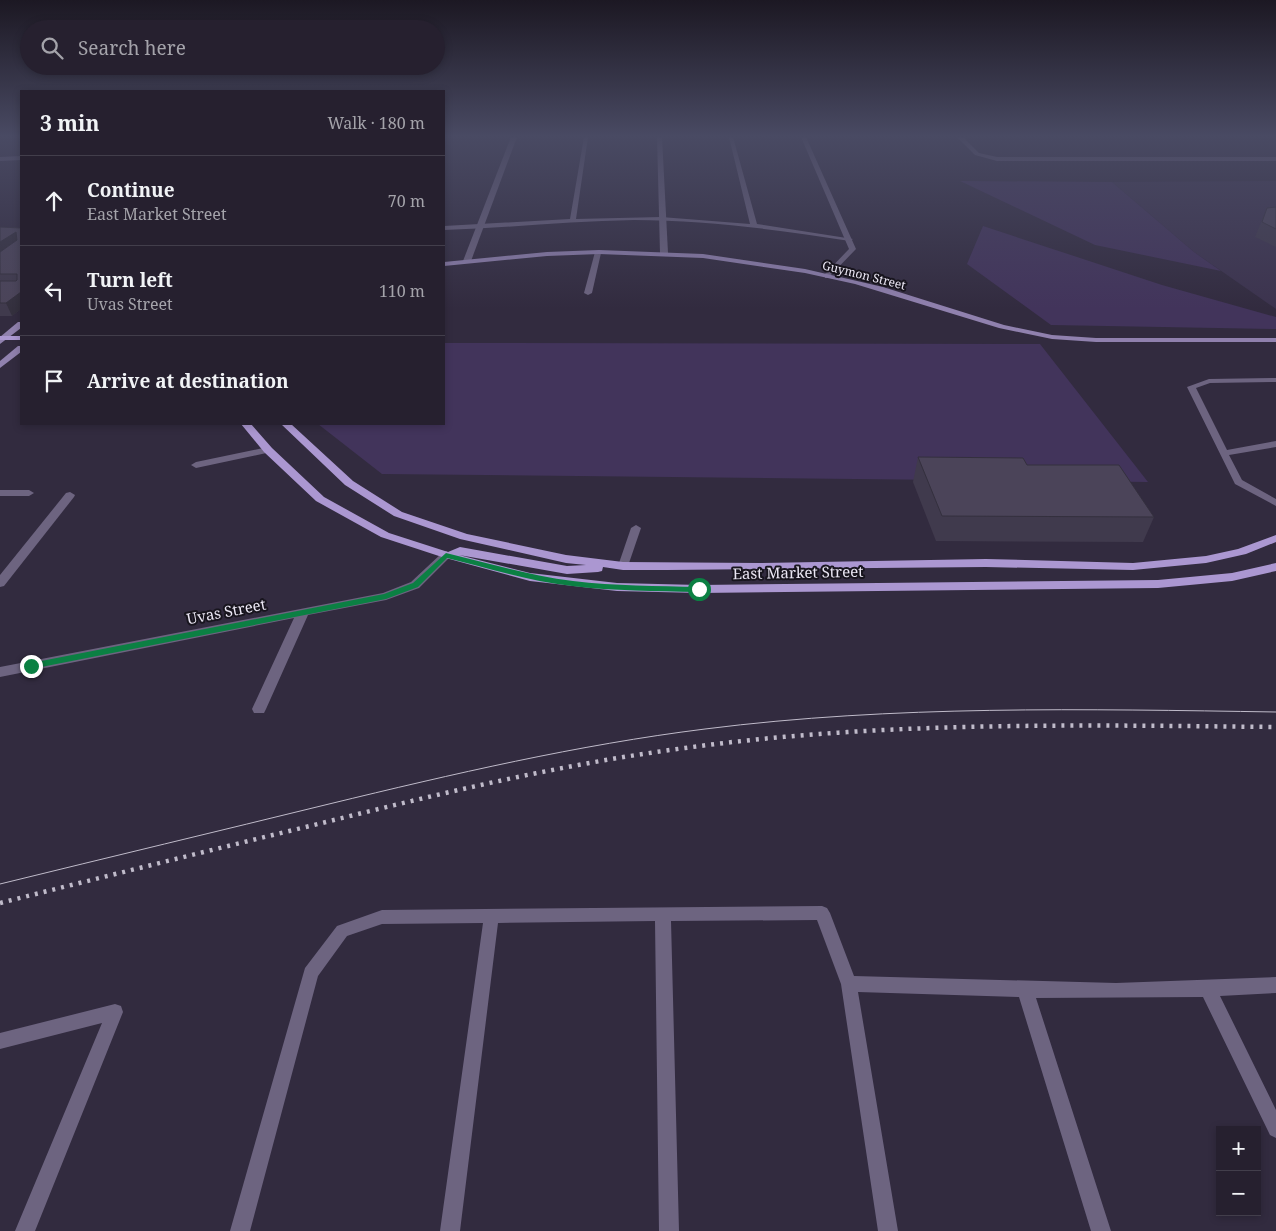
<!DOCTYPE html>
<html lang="en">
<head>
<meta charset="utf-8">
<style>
	body { margin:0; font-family:"Noto Serif",serif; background:#322d3b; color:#f1f3f6 }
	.controls { position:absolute; right:15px; bottom:15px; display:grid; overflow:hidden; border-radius:0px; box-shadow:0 2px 8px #0003 }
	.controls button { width:45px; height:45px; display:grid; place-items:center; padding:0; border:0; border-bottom:1px solid #423e4b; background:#26202f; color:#f1f3f6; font:25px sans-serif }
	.stop { position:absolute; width:15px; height:15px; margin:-11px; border:4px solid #0b8043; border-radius:50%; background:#fff }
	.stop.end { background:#0b8043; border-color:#fff; box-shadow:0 1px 5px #0008 }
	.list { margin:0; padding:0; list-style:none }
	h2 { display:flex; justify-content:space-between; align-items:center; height:65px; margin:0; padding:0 20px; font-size:21px }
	h2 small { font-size:16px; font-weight:400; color:#a4a3aa }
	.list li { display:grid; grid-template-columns:32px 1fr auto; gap:15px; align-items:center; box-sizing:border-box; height:90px; padding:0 20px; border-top:1px solid #423e4b }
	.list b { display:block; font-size:19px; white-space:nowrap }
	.list p { margin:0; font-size:16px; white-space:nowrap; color:#a4a3aa }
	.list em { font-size:16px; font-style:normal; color:#a4a3aa }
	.icon { flex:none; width:28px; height:28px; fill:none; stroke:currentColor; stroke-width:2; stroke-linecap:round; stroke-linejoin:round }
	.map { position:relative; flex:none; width:1276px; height:1231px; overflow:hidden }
	.search { position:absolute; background:#26202f; box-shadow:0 2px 8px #0003; left:20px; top:20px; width:425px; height:55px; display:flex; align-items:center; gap:12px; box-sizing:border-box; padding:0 18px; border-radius:28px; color:#a4a3aa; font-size:19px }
	.panel { position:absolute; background:#26202f; box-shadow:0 2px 8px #0003; left:20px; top:90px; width:425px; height:335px; border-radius:0px }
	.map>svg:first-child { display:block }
	.built { fill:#3c334e }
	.green { fill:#42345b }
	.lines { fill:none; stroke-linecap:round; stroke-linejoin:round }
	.lane { fill:#6d6480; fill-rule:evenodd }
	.street { fill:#6d6480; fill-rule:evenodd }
	.secondary { fill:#9081ae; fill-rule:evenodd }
	.primary { fill:#ab97d1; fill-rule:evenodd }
	.tram { stroke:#c0bbca; stroke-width:1 }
	.rail { stroke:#c0bbca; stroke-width:4.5; stroke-dasharray:3 6; stroke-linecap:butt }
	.wall { fill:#403a4d }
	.shaded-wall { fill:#34303e }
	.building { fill:#4b4459; stroke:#34303e }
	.route { fill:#0b8043 }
	.labels { text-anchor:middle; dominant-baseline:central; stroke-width:4; stroke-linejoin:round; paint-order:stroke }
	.far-street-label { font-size:12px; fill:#ebe7f4; stroke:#18151e }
	.street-label { font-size:15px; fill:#ebe7f4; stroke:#18151e }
</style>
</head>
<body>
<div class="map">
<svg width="1276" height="1231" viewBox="0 0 1276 1231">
	<rect width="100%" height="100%" fill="#322b3f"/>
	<polygon class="built" points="1276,181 1276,309 1194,252 1112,182"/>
	<g class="green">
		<polygon points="960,181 1112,182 1194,252 1221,271 1095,245"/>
		<polygon points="983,226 1162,285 1276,317 1276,329 1051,325 967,264"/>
		<polygon points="444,343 1040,344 1148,482 382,474 318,424 444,424"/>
	</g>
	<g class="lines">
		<g class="lane">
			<path d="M 584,137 L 588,137 L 576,219 L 661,217 L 750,224 L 729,137 L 733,137 L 757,224 L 853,239 L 850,241 C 778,230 707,220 634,220 C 570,221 507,228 444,230 L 444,226 L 570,219 Z"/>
			<polygon points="1276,378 1276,382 1210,383 1196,388 1227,450 1276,441 1276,447 1229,455 1242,480 1276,499 1276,506 1235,484 1187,387 1209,379"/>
			<polygon points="268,447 272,450 271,452 196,468 191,465 196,462"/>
			<polygon points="0,490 29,490 34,493 29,496 0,496"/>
			<polygon points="636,525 641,528 628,566 627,568 619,568 618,566 631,528"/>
			<polygon points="822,906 827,908 830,913 854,976 1116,983 1276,977 1276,993 1220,996 1276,1110 1276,1138 1270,1135 1203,997 1036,998 1111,1231 1091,1231 1019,997 858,992 898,1231 878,1231 841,984 817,920 671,921 679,1231 659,1231 655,921 498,923 460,1231 440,1231 483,923 382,924 347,936 318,976 250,1231 230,1231 305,968 337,926 382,910"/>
			<polygon points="115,1004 121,1006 123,1012 35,1231 15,1231 102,1023 0,1049 0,1033"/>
		</g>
		<g class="street">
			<polygon points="511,137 517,137 471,261 464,263 463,261"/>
			<polygon points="657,137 662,137 668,253 664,255 660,253"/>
			<polygon points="801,137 806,137 856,249 828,278 825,278 825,274 849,249"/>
			<polygon points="957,137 963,137 979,153 997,157 1276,157 1276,161 997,161 975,155"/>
			<polygon points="21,156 21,160 0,161 0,157"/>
			<polygon points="595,252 601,253 592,293 588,295 584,293"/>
			<polygon points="70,492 75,495 74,497 4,586 0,587 0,575 66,493"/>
			<polygon points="446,551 450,553 452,555 419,588 386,600 308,615 266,709 264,713 254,713 252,709 294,618 0,677 0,667 383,593 411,582 442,553"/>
		</g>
		<g class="secondary">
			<polygon points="599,250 703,254 805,269 883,287 1004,325 1052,335 1096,338 1276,338 1276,342 1096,342 1052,339 999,328 855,284 805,273 703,258 599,254 547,256 444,266 444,262 547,252"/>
			<polygon points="18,322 21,322 21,328 0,344 0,337"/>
			<polygon points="18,346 21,346 21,352 0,368 0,361"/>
		</g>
		<g class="primary">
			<rect x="0" y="336" width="21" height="4"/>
			<polygon points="241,424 251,424 272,448 324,497 389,533 448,552 460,547 567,566 586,565 566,563 460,539 394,516 345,485 281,424 291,424 353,481 402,512 467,534 566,555 623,562 759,563 986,559 1133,563 1206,556 1238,549 1276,535 1276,542 1246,554 1206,563 1133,570 986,567 668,570 623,570 603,567 602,571 598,572 567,574 459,555 530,573 617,583 699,585 1158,580 1232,573 1276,563 1276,571 1232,581 1158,588 699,593 617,591 530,581 442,557 381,537 316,501 264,452"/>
		</g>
		<path class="tram" d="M 0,884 C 110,857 219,831 329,804 C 453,774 577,745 705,729 C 894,705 1085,709 1276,712"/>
		<path class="rail" d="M 0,903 C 107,876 215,849 322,823 C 442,793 562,764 685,748 C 881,721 1079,725 1276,727"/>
	</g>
	<g class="wall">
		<polygon points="1276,207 1276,247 1255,237 1267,208"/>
		<polygon points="0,227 21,228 21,309 12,316 0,316"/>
		<polygon points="918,457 1027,465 1154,517 1143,542 936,541 913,482"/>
	</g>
	<g class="shaded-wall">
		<polygon points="16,232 21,243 0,258 0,242"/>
		<polygon points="21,292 21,309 12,316 6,303"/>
	</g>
	<g class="building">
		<polygon points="1276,207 1276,229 1262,222 1267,208"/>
		<polygon points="0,227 21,228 21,292 6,303 0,303 0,281 16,281 17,280 17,274 0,274 0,252 17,240 16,232 0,242"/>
		<polygon points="918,457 1023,458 1027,465 1119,465 1154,517 942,516"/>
	</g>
	<linearGradient id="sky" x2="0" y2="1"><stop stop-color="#1c1823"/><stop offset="0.44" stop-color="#494a63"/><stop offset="1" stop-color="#494a63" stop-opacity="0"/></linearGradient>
	<rect width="1276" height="309" fill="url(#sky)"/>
	<path class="route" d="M 446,553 C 488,563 530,576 573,581 C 615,586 657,586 699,587 L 703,589 L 699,592 C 656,591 614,591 572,586 C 529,581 488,568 447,558 L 418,587 L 386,599 L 31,669 L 27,666 L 31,663 L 384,594 L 413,583 Z"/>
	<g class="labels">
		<g class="far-street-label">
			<text transform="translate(864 275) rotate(14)">Guymon Street</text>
		</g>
		<g class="street-label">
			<text transform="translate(798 572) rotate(-1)">East Market Street</text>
			<text transform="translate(226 611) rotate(-11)">Uvas Street</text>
		</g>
	</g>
</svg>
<div class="controls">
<button>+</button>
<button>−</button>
</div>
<div class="stop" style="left:699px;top:589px"></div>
<div class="stop end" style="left:31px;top:666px"></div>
<div class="search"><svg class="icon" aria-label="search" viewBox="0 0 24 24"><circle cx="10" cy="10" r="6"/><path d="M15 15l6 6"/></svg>Search here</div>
<section class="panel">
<h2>3 min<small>Walk · 180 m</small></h2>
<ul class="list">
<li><svg class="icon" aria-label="ahead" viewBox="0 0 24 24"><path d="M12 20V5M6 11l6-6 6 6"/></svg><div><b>Continue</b><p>East Market Street</p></div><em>70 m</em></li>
<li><svg class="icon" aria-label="left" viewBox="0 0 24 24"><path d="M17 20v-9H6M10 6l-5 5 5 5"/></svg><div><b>Turn left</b><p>Uvas Street</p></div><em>110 m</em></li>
<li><svg class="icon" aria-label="arrive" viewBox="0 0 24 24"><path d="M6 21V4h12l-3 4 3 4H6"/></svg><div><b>Arrive at destination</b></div></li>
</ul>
</section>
</div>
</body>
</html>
